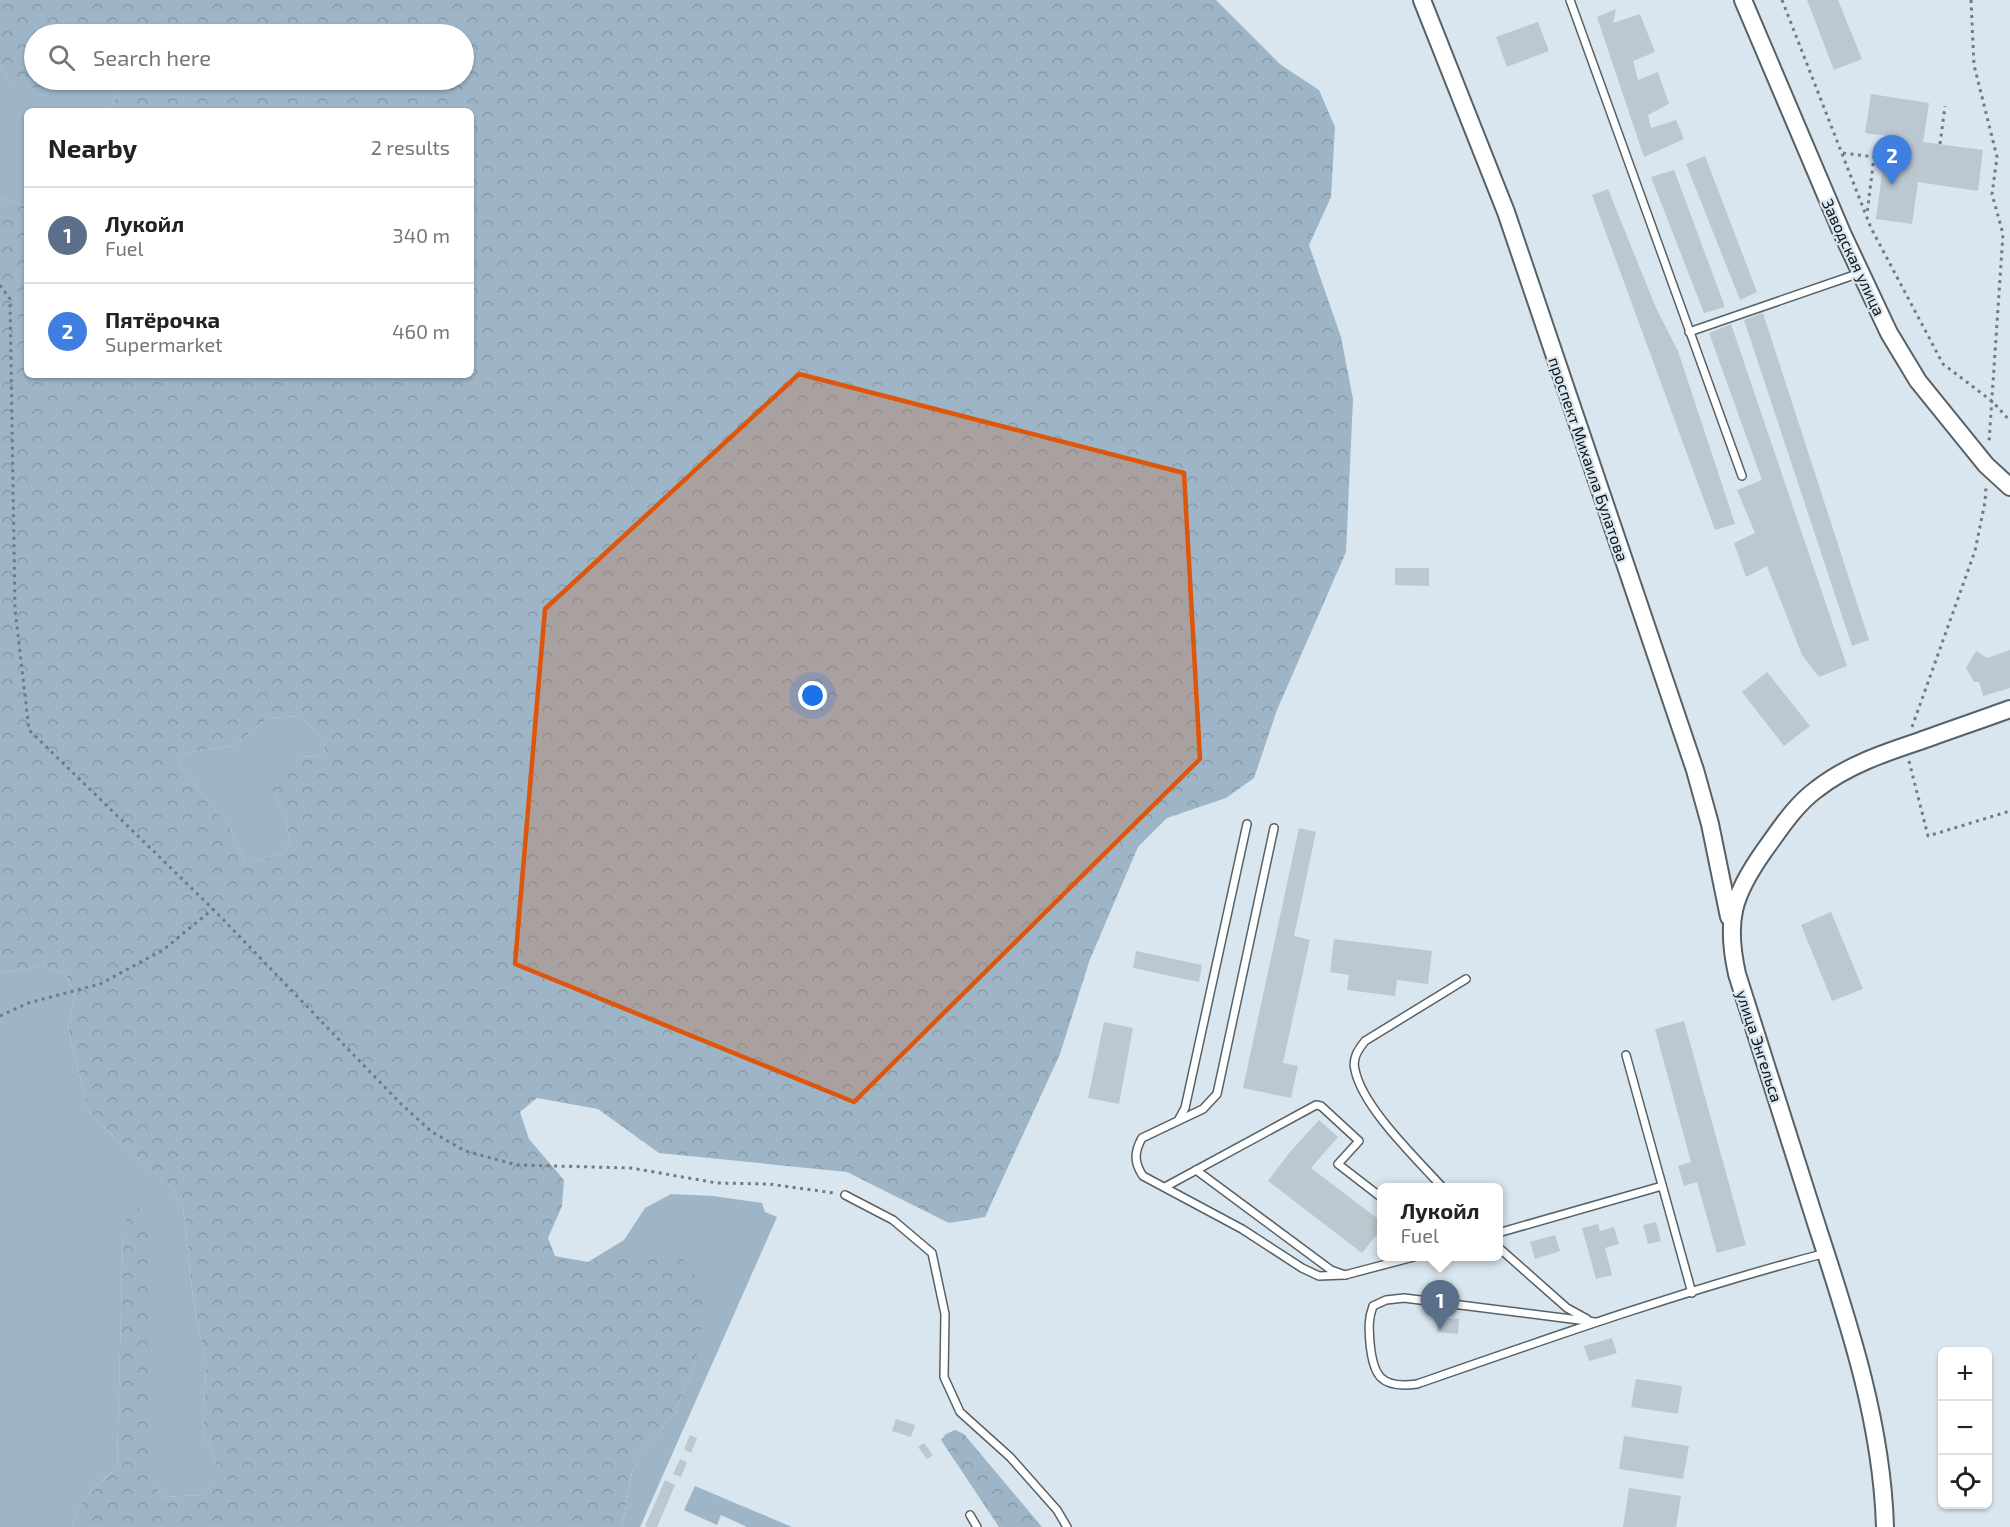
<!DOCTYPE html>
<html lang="en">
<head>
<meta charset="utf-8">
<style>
	body { margin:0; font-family:"Exo 2",sans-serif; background:#f6f6f6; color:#222 }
	.controls { position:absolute; right:18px; bottom:18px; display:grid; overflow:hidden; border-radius:9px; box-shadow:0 2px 4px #0004 }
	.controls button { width:54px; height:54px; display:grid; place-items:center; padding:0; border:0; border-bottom:2px solid #e0e0e0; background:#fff; color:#222; font:30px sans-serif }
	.you { position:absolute; left:813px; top:696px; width:21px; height:21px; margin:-15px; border:4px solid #fff; border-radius:50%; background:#1a73e8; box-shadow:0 0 0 9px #1a73e833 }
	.badge { display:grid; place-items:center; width:39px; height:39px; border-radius:50%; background:#a20d4f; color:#fff; font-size:20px; font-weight:700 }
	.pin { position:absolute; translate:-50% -50px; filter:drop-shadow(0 2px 3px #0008) }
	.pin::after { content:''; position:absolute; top:32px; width:21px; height:18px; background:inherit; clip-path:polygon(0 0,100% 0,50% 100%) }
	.popup { position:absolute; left:1377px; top:1183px; width:126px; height:78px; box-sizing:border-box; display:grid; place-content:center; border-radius:9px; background:#fff; filter:drop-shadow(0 2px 4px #0005); font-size:20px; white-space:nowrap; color:#767676 }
	.popup b { font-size:22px; color:#222 }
	.popup::after { content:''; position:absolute; left:50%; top:100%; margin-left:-12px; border:12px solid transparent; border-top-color:#fff }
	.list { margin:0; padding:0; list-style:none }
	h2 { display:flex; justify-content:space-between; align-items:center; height:78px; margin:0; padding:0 24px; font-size:26px }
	h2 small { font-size:20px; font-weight:400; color:#767676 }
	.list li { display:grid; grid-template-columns:39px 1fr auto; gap:18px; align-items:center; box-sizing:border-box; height:96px; padding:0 24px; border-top:2px solid #e0e0e0 }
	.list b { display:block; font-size:22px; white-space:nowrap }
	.list p { margin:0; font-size:20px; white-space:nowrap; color:#767676 }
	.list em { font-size:20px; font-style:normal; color:#767676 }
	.icon { flex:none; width:33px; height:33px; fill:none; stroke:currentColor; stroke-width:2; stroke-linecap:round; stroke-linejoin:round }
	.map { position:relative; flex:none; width:2010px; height:1527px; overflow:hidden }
	.search { position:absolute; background:#fff; box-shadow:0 2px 4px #0004; left:24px; top:24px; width:450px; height:66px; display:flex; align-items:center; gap:15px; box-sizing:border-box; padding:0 21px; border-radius:33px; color:#767676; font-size:22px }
	.panel { position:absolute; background:#fff; box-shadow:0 2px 4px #0004; left:24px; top:108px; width:450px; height:270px; border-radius:9px }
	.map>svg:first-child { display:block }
	.grass { fill:#9db5c6 }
	.forest { fill:url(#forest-crowns); fill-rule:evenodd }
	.building { fill:#bcc8d0 }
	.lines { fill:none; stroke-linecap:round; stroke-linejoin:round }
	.service-casing { stroke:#566168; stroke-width:10 }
	.tertiary-casing { stroke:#566168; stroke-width:20 }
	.path { stroke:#737b80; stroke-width:3; stroke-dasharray:3 4.5; stroke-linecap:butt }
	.service { stroke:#fff; stroke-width:7 }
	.tertiary { stroke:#fff; stroke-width:16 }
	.marked { fill:#dd560c; fill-opacity:0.2; stroke:#dd560c; stroke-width:4.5; stroke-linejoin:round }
	.labels { text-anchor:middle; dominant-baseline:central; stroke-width:4.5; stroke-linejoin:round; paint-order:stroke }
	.street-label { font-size:16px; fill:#101416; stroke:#dae6ef }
</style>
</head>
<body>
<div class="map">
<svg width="2010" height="1527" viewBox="0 0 2010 1527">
	<defs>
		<pattern id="forest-crowns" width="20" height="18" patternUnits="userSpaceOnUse" patternTransform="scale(1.5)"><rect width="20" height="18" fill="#9db5c6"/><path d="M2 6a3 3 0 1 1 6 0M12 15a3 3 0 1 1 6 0" fill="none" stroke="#869ba9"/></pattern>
	</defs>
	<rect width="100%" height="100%" fill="#dae6ef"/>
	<g class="grass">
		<polygon points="0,66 12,86 46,84 49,80 124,80 109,111 27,111 27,205 0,199"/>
		<polygon points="300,716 325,742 323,756 296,757 272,790 285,817 290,840 285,853 246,863 230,828 178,764 186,753 235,745 268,718"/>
		<path d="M 41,966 L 65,973 L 75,994 L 68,1029 L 89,1112 L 118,1141 L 169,1185 L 183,1206 L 193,1298 L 206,1367 L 203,1433 L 216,1461 L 216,1483 L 202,1495 L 162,1497 L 152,1479 L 152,1234 L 123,1231 L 117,1468 C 94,1487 80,1497 72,1527 L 0,1527 L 0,973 Z"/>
		<polygon points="671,1194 713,1196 762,1203 765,1212 777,1217 640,1527 622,1527 634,1461 674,1414 696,1361 588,1262 624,1240 645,1208"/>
		<polygon points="695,1486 792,1527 747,1527 721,1515 717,1525 684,1510"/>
	</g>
	<g class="forest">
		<path d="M 0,0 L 1216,0 L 1281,65 L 1319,90 L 1335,127 L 1331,197 L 1309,245 L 1341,337 L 1353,399 L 1346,552 L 1277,710 L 1254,778 L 1226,798 L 1167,818 L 1138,847 L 1090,959 L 1060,1054 L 985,1217 L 949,1223 L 847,1172 L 659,1153 L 598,1109 L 537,1098 L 520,1112 L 529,1139 L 564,1180 L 562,1206 L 548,1238 L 555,1256 L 588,1262 L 648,1249 L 682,1257 L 707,1292 L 696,1361 L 674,1414 L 634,1461 L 622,1527 L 72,1527 C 80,1496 94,1488 117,1468 L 123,1231 L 129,1211 L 139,1208 L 149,1214 L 152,1234 L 152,1479 L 162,1497 L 202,1495 L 216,1483 L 216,1461 L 203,1433 L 206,1367 L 193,1298 L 183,1206 L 169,1185 L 118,1141 L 89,1112 L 68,1029 L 75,994 L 65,973 L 41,966 L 0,973 L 0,199 L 27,205 L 27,375 L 471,375 L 471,111 L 109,111 L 124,80 L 464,80 L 464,34 L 103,34 L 96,32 L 76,34 L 34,34 L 34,80 L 49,80 C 41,92 24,88 12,86 L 0,66 ZM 300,716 L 325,742 L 323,756 L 296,757 L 276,776 L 272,790 L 285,817 L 290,840 L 285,853 L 246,863 L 230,828 L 178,764 L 186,753 L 235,745 L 268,718 Z"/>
		<polygon points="955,1430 964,1434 1042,1527 999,1527 941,1440 946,1434"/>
	</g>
	<g class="building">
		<polygon points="1807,0 1838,0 1862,59 1834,70"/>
		<polygon points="1616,9 1613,23 1640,14 1655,52 1633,61 1638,80 1658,72 1669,104 1648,115 1651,128 1676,120 1684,139 1644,157 1597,17"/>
		<polygon points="1538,22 1549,51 1507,67 1496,37"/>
		<polygon points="1871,94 1929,103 1923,142 1983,150 1978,191 1918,182 1912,224 1876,219 1887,136 1865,133"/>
		<polygon points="1705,156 1757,292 1740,300 1686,164"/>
		<polygon points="1674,170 1725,307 1704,313 1651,177"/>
		<polygon points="1608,189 1656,308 1678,351 1735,524 1715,530 1592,195"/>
		<polygon points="1763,313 1869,640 1852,646 1744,320"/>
		<polygon points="1731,324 1847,666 1819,677 1802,655 1767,566 1746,577 1734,543 1755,533 1737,490 1762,480 1709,333"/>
		<polygon points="1395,568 1429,568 1429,586 1395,585"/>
		<polygon points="2010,650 2010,688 1983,696 1979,682 1974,682 1966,668 1976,651 1987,658"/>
		<polygon points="1767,672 1810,726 1784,746 1742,692"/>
		<polygon points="1299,828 1316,832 1294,936 1310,940 1283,1063 1298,1066 1291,1098 1243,1088"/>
		<polygon points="1831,912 1863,989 1832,1001 1801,925"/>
		<polygon points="1334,939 1432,951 1428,984 1397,980 1395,996 1347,990 1349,975 1330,972"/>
		<polygon points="1136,951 1202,965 1199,982 1133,968"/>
		<polygon points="1684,1021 1746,1245 1717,1253 1697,1182 1684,1186 1678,1166 1691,1162 1655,1029"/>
		<polygon points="1104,1022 1133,1028 1119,1104 1088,1098"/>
		<polygon points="1319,1120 1338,1137 1311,1168 1382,1222 1382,1228 1362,1253 1268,1181 1290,1152"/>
		<polygon points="1656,1222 1661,1241 1648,1244 1643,1225"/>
		<polygon points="1598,1224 1600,1231 1614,1227 1619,1244 1605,1248 1612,1275 1596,1279 1582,1228"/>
		<polygon points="1555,1235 1560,1251 1535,1259 1530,1242"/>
		<polygon points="1438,1317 1459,1319 1458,1334 1437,1332"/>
		<polygon points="1612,1338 1617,1353 1589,1361 1584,1346"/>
		<polygon points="1636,1379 1682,1386 1678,1414 1631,1407"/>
		<polygon points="896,1419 915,1425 911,1437 892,1431"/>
		<polygon points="690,1435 697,1438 691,1453 684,1449"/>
		<polygon points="1624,1436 1689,1446 1683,1479 1619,1469"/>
		<polygon points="924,1443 933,1455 927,1459 918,1447"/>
		<polygon points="680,1459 687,1462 681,1477 673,1474"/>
		<polygon points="665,1480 675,1485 657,1527 648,1527 645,1526"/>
		<polygon points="1629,1488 1681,1496 1676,1527 1623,1527"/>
	</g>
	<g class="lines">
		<g class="service-casing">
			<g id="service">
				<polyline points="1570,0 1742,476"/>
				<polyline points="1689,332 1860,273"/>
				<path d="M 1274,828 L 1217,1094 L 1203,1109 L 1142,1138 C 1134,1152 1134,1163 1143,1176 L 1242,1229 L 1302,1268 L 1319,1276 L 1345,1275"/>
				<polyline points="1626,1055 1692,1293"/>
				<polyline points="1179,1119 1185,1108 1247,824"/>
				<polyline points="1196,1170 1331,1270 1345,1275 1417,1256"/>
				<polyline points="1165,1187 1316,1105 1321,1106 1359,1141 1338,1164 1382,1198"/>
				<path d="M 1443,1188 C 1416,1158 1363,1108 1355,1070 C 1352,1058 1358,1050 1365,1041 L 1466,979"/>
				<polyline points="845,1195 893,1220 932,1253 945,1314 944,1377 960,1412 1010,1457 1057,1510 1067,1527"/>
				<polyline points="1498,1233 1662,1186"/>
				<polyline points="1498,1247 1567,1308 1587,1319"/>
				<path d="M 1595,1322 L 1404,1298 L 1386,1300 L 1373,1306 C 1368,1319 1369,1329 1370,1343 C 1373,1376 1381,1389 1417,1384 C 1552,1337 1688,1289 1826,1253"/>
				<polyline points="970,1515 977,1527"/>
			</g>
		</g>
		<g class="tertiary-casing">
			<g id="tertiary">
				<polyline points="1422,0 1506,212 1695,770 1710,824 1729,917"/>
				<polyline points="1743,0 1842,233 1889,333 1918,381 1986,465 2010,487"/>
				<path d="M 1885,1527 C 1882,1423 1849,1324 1817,1226 C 1790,1142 1763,1058 1737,974 C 1725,920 1733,895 1764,851 C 1780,829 1795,805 1817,789 C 1848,765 1884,753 1920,741 C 1950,730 1980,720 2010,709"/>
			</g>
		</g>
		<g class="path">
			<polyline points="1782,0 1871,228 1943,364 1993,402 2010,421"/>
			<polyline points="1971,0 1974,65 1997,157 1992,194 2003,234 1989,442"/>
			<polyline points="1940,144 1945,106"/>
			<polyline points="1843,153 1874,157 1867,214"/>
			<polyline points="0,285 10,299 15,609 29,730 213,909 401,1104 432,1132 465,1151 517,1165 631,1168 717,1183 769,1184 834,1193"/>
			<polyline points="1912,727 1975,551 1985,502 1986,487"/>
			<polyline points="1909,761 1928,836 2010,811"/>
			<polyline points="0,1016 28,1003 100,984 163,950 213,909"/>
		</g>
		<use href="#service" class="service"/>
		<use href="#tertiary" class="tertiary"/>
	</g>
	<path class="marked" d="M 799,374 L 1184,473 L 1200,759 L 854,1102 L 515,964 L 545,609 Z"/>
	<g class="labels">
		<g class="street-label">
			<text transform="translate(1854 257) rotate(65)">Заводская улица</text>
			<text transform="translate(1589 459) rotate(71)">проспект Михаила Булатова</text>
			<text transform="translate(1760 1046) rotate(72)">улица Энгельса</text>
		</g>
	</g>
</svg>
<div class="controls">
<button>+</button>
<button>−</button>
<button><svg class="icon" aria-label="locate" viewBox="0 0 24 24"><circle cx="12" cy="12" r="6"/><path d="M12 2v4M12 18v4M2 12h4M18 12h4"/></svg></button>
</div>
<div class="you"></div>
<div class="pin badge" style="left:1440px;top:1330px;background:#5c6f8a">1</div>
<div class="popup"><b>Лукойл</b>Fuel</div>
<div class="pin badge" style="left:1892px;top:185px;background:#3f7fe0">2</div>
<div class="search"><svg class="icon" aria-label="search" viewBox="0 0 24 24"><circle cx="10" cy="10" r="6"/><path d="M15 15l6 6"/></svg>Search here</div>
<section class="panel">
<h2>Nearby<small>2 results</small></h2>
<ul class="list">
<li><span class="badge" style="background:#5c6f8a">1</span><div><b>Лукойл</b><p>Fuel</p></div><em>340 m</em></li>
<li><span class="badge" style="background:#3f7fe0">2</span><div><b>Пятёрочка</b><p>Supermarket</p></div><em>460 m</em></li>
</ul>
</section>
</div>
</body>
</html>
